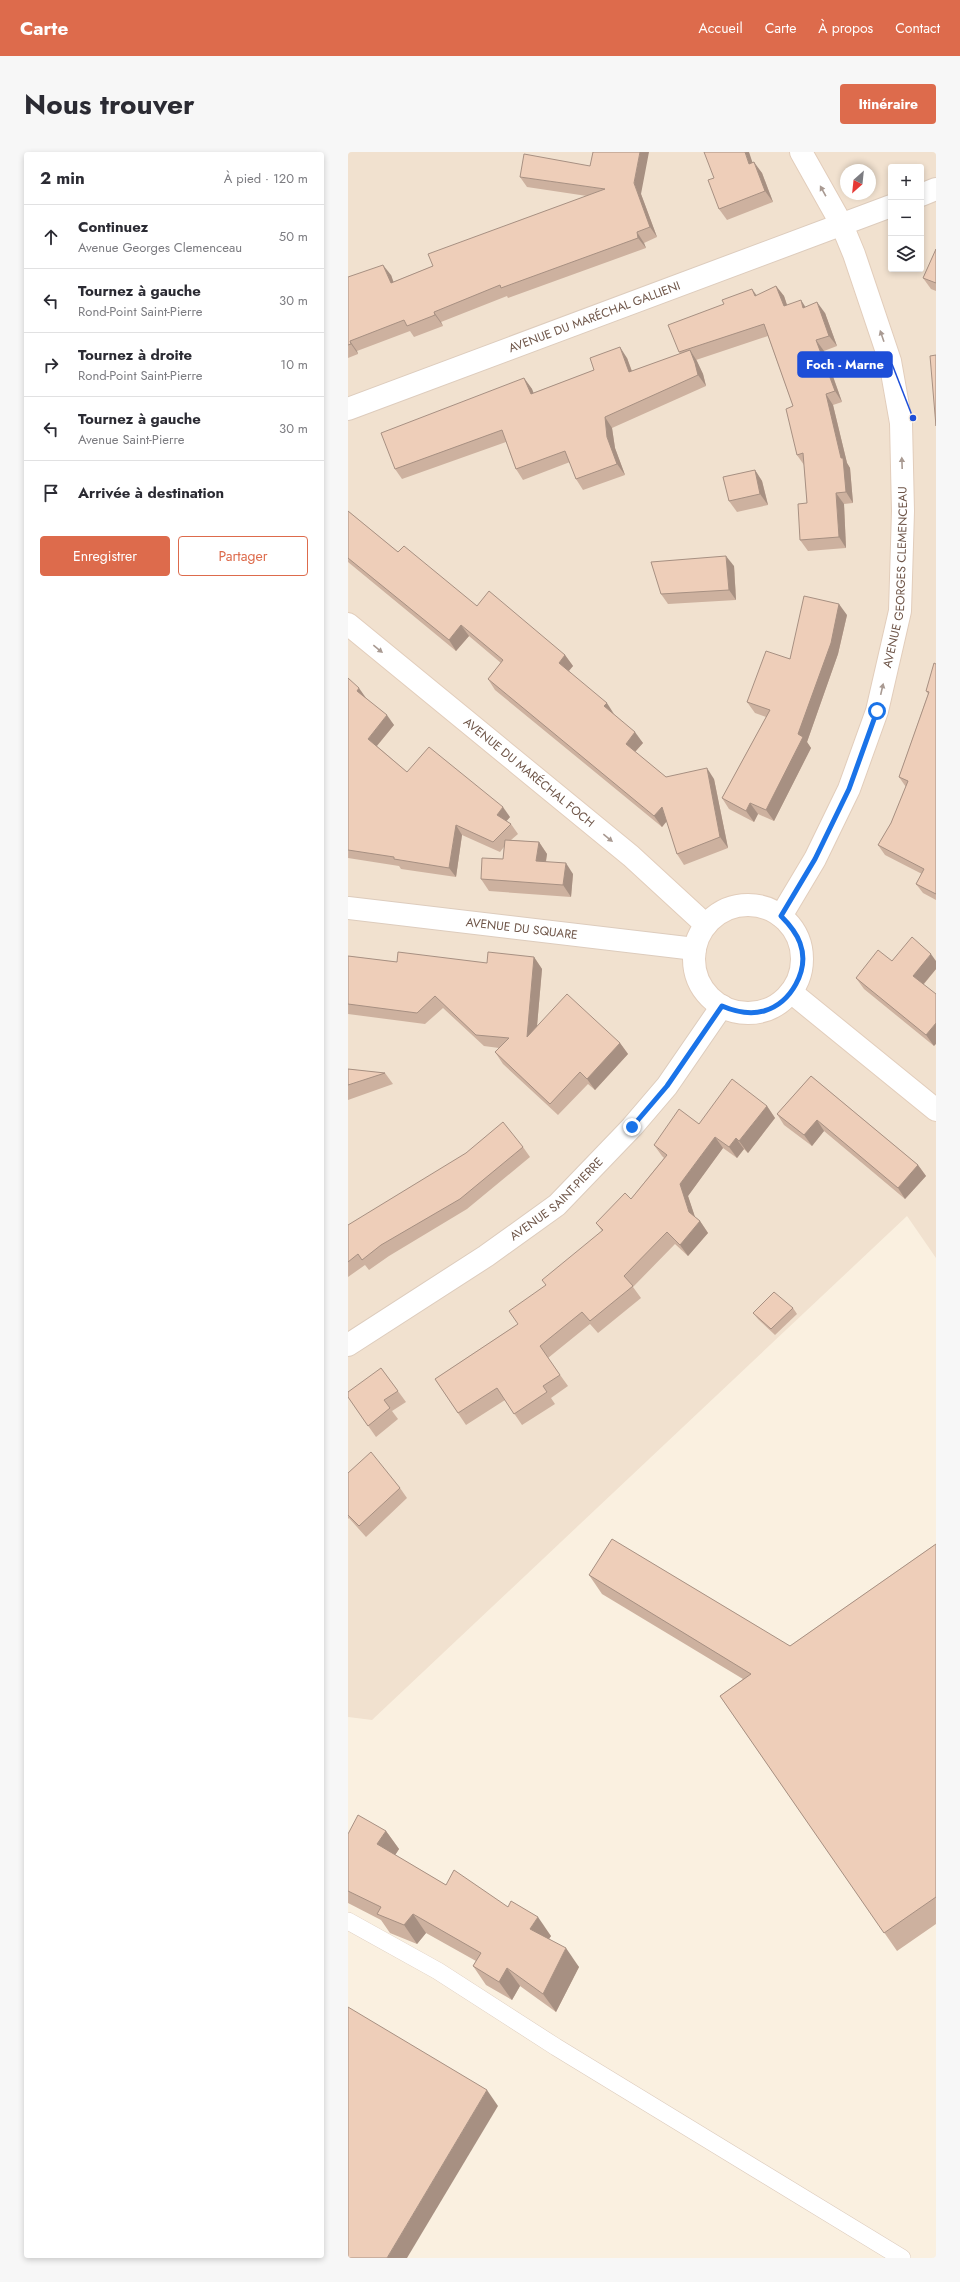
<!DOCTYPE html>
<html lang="fr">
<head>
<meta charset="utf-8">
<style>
	body { margin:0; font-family:Jost,sans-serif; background:#f7f7f7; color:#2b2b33 }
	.controls { position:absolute; right:12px; top:12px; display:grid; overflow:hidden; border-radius:4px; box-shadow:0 2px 6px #0003 }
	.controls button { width:36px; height:36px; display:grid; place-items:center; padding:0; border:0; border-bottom:1px solid #e1e1e2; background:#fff; color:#2b2b33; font:20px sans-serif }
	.compass { position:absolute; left:492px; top:12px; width:36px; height:36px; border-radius:50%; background:#fff; box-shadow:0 2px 6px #0003; rotate:207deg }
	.stop { position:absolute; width:12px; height:12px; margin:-9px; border:3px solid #1a73e8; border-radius:50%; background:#fff }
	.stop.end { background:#1a73e8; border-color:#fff; box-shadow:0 1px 4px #0008 }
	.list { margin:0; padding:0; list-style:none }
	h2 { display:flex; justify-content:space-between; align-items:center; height:52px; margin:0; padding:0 16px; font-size:17px }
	h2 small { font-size:13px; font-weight:400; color:#7c7c81 }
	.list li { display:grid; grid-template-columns:26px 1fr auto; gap:12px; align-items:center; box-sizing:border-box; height:64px; padding:0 16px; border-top:1px solid #e1e1e2 }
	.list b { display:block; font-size:15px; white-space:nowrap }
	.list p { margin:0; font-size:13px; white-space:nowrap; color:#7c7c81 }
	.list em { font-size:13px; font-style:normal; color:#7c7c81 }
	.actions { display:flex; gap:8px; padding:12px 16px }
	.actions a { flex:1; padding:9px 0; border:1px solid #dd6b4c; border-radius:4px; text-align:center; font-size:14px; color:#dd6b4c }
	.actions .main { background:#dd6b4c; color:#fff }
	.icon { flex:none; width:22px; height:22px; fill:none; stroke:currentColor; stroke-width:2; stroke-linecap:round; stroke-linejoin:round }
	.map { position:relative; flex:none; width:588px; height:2106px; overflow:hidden; border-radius:4px }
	header { display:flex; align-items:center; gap:24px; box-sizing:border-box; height:56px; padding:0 20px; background:#dd6b4c; color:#fff }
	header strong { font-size:19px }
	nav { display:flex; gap:22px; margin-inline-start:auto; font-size:14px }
	.intro { display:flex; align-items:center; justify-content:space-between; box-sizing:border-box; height:96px; padding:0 24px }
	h1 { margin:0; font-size:28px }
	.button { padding:10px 18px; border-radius:4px; background:#dd6b4c; color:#fff; font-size:14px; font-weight:700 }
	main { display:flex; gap:24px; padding:0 24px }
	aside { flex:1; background:#fff; border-radius:4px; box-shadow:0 2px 6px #0003 }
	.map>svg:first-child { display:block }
	.residential { fill:#f1e1cf; fill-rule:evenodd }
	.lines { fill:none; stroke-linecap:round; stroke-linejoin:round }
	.lane-casing { stroke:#ddccbd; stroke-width:18 }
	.street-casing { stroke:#ddccbd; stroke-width:24 }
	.secondary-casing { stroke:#e2cdbb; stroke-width:24 }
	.lane { stroke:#fff; stroke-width:17 }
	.street { stroke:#fff; stroke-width:22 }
	.secondary { stroke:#fff; stroke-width:22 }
	.wall { fill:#cdb19f }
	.shaded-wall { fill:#a79082 }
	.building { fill:#eeceb9; stroke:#a79082 }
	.oneway { fill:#a99a92 }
	.route { stroke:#1a73e8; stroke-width:5 }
	.labels { text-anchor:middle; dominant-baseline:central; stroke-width:3; stroke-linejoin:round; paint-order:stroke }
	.street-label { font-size:12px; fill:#6f5649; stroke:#fef4e5 }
	.leader { fill:none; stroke:#1d4ed8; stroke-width:1.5 }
	.callout-dot { fill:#1d4ed8; stroke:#fef4e5; stroke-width:1.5 }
	.callout { fill:#1d4ed8; stroke:#1d4ed8; stroke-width:1.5 }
	.callout-label { font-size:13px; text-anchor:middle; font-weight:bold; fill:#fff }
</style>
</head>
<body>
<header>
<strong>Carte</strong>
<nav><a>Accueil</a><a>Carte</a><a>À propos</a><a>Contact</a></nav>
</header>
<div class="intro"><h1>Nous trouver</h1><a class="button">Itinéraire</a></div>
<main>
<aside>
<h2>2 min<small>À pied · 120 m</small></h2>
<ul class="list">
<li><svg class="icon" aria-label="ahead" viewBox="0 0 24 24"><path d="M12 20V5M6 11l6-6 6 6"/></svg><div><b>Continuez</b><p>Avenue Georges Clemenceau</p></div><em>50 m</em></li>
<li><svg class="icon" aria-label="left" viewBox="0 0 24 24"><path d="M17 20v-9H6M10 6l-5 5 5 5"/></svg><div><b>Tournez à gauche</b><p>Rond-Point Saint-Pierre</p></div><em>30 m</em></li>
<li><svg class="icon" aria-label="right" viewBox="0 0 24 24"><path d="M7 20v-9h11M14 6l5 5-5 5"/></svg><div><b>Tournez à droite</b><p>Rond-Point Saint-Pierre</p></div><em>10 m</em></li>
<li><svg class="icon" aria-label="left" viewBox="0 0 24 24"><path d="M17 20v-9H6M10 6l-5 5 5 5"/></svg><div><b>Tournez à gauche</b><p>Avenue Saint-Pierre</p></div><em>30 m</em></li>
<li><svg class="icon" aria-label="arrive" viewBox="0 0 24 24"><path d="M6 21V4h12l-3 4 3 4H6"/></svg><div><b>Arrivée à destination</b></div></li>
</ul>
<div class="actions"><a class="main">Enregistrer</a><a>Partager</a></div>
</aside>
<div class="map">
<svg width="588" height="2106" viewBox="0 0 588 2106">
	<rect width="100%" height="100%" fill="#faf0e0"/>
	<path class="residential" d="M 0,0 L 588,0 L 588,1106 L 559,1064 L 24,1568 L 0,1565 ZM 543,15 L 573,15 L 573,117 L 543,117 ZM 498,18 L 522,18 L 522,42 L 498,42 Z"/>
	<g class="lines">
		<g class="lane-casing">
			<polyline id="lane" points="0,1769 90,1819 208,1895 554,2106"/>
		</g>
		<g class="street-casing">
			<g id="street">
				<polyline points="573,43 588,37"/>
				<path id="s1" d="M 0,257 L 543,54"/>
				<path id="s2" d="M 0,756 L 347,797"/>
				<path id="s3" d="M 0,1193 L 138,1104 L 209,1053 L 284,975 L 319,934 L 374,854"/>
			</g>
		</g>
		<g class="secondary-casing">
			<g id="secondary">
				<path id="s4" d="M 0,472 L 283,704 L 358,773"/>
				<circle cx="400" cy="807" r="54"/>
				<path id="s5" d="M 433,764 L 467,707 L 501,637 L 529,559 L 552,459 L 555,359 L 553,271 L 542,209 L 506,102 L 494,73 L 453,0"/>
				<polyline points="443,840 588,958"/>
			</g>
		</g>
		<use href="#lane" class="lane"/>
		<use href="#street" class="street"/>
		<use href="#secondary" class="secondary"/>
	</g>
	<g class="wall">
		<polygon points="405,11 414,21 425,50 379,68 371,57 366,26"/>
		<polygon points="172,25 293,42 309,85 296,91 298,96 160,146 159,144 93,170 95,174 66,185 62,179 9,199 10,202 0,206 0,125 43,123 45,130 85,114 239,44 179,35"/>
		<polygon points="588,97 588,139 583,137 575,126"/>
		<polygon points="428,134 436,144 439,153 457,155 477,161 489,194 476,199 494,250 485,253 499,311 502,316 505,351 496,352 498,396 460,399 452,388 459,351 456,313 449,303 445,254 420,184 348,208 355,222 358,234 264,276 267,296 277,323 235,338 228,327 222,310 175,328 168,317 158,290 54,327 47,317 176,226 184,237 185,241 279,206 284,219 332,202 331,200 409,144"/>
		<polygon points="407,318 414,329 420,353 389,360 381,349"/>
		<polygon points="0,359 50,400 129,454 217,503 225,514 221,519 266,562 295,591 287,600 318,625 366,627 380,696 336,713 329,702 319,669 314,675 147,538 140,527 153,511 121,484 108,499 0,410"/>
		<polygon points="386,414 388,448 320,452 313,442"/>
		<polygon points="499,463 490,502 459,590 463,596 426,669 410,662 406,670 381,657 374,646 418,565 407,561 399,550 442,507"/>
		<polygon points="588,512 588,748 575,741 568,732 574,722 537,703 530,693 543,671 558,635 551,625 580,542 578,539"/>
		<polygon points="0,526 18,546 46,573 29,594 59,620 162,665 158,669 163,672 170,682 163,688 191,690 199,702 198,710 225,722 223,745 141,739 133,727 155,707 156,695 152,700 114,683 108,725 53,717 51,714 0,706"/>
		<polygon points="0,804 49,810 139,811 186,805 194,817 189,874 272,891 280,902 247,938 240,932 210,963 155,912 147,900 151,896 136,894 95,856 77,872 0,862"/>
		<polygon points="544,809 588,809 588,817 576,832 586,894 516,837 508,826"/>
		<polygon points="0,917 37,921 45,932 0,948"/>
		<polygon points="463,924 570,1013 578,1024 557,1047 476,979 464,994 436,973 429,962"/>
		<polygon points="419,954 427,966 400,1001 396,997 389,1006 375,996 340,1044 347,1065 352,1069 360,1081 340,1104 327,1092 285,1135 293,1146 250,1181 242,1172 200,1206 220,1234 203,1246 207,1252 174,1273 157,1248 118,1273 87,1227 170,1172 198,1133 254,1079 248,1071 283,1047 316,1006 314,1004 306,993 351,972"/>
		<polygon points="175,995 182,1005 119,1057 41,1104 21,1118 17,1113 0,1125 0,1073"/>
		<polygon points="445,1156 449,1162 427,1183 410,1167 405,1161"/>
		<polygon points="33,1216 58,1250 44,1259 50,1267 28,1285 0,1245"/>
		<polygon points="0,1321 52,1336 59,1346 18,1385 1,1366 0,1367"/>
		<polygon points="588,1392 588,1772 549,1799 372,1544 395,1527 254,1442 241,1423 442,1494"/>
		<polygon points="38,1679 51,1697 47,1703 98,1733 203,1784 201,1787 231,1815 208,1860 172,1834 164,1848 138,1833 125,1814 128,1809 78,1781 69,1792 42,1781 33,1768 0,1751 0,1682"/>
	</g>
	<g class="shaded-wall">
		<polygon points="292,0 301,0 293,42 309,85 302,75 286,31"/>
		<polygon points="397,0 401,0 409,24 401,12"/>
		<polygon points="406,10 414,21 425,50 417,39"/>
		<polygon points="289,80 296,91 298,96 290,86"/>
		<polygon points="35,113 43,123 50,142 43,131"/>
		<polygon points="428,134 436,144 443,165 436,154"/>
		<polygon points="404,137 412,148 407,144"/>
		<polygon points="453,148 460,159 455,156"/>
		<polygon points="469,150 477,161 489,194 481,184"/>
		<polygon points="86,160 93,170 95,174 87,163"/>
		<polygon points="468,188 476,199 494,250 487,239"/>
		<polygon points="2,189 9,199 10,202 3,192"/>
		<polygon points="272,195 279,206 288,231 281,220"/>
		<polygon points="342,198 349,209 355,222 358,234 350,223"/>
		<polygon points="176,226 184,237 190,252 183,242"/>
		<polygon points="478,242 485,253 499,311 502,316 505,351 498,340 493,306"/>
		<polygon points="257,265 264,276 267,296 277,323 269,312 259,285"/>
		<polygon points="407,318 414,329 420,353 412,342"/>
		<polygon points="488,341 496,352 498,396 491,385"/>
		<polygon points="378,404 386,414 388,448 381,438"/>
		<polygon points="491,452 499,463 490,502 459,590 463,596 426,669 418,658 450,582"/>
		<polygon points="113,473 121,484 108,499 101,488"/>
		<polygon points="217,503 225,514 218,522 211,511"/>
		<polygon points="11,536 18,546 16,549 9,539"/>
		<polygon points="259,551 266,562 256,554"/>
		<polygon points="39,563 46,573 27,596 20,587"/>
		<polygon points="287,580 295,591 285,602 278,592"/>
		<polygon points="359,616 366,627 380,696 372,685"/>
		<polygon points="402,651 410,662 406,670 398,659"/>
		<polygon points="155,655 162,665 156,672 149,663"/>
		<polygon points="314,655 322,665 314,675 306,664"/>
		<polygon points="108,673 114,683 108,725 101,716"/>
		<polygon points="191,690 199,702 196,720 188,709"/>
		<polygon points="218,711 225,722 223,745 215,733"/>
		<polygon points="583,802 588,809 588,817 573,835 565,824"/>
		<polygon points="186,805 194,817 187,897 179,885"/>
		<polygon points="588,871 588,892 586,894 578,883"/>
		<polygon points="272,891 280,902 247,938 239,927"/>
		<polygon points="419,954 427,966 400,1001 391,989"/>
		<polygon points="469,968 476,979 464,994 456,983"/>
		<polygon points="367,985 375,996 340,1044 349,1071 341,1060 332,1032"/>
		<polygon points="388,986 396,997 389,1006 381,995"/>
		<polygon points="570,1013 578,1024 557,1047 550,1036"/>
		<polygon points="352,1069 360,1081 340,1104 332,1093"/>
		<polygon points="38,1679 51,1697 42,1711 29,1692"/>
		<polygon points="65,1762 78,1781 69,1792 56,1773"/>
		<polygon points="190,1765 203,1784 195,1795 182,1777"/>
		<polygon points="218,1796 231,1815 208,1860 195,1842"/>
		<polygon points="159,1816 172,1834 164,1848 151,1830"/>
		<polygon points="139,1938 150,1954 59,2106 39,2106"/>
	</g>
	<g class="building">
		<polygon points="245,0 292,0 286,31 302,75 289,80 290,86 153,136 152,133 86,160 87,163 59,174 56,168 2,189 3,192 0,193 0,125 35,113 43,131 85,114 80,102 257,37 172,25 176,2 242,14"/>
		<polygon points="356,0 397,0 401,12 406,10 417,39 371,57 360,28 366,26"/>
		<polygon points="588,97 588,131 575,126"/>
		<polygon points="428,134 436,154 453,148 455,156 469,150 481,184 468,188 487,239 478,242 493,306 495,306 498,340 488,341 491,385 452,388 450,352 459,351 455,301 449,303 438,257 445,254 416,172 331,200 320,173 376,152 374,148 404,137 407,144"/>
		<polygon points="272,195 281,220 342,198 347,211 350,223 257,265 259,285 269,312 228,327 217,299 168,317 154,278 47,317 33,281 176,226 183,242 246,218 242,206"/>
		<polygon points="588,203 588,274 582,204"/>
		<polygon points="407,318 412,342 381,349 375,325"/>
		<polygon points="0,359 50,400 56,394 129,454 141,439 217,503 211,511 259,551 256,554 287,580 278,592 318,625 359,616 372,685 329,702 314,655 306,664 140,527 155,508 113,473 101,488 0,406"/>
		<polygon points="378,404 381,438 313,442 303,410"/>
		<polygon points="456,444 491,452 483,491 450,582 455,585 418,658 402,651 398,659 374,646 422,558 399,550 418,499 442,507"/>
		<polygon points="586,511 588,512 588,742 568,732 576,717 530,693 543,671 560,629 551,625 581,540 578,539"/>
		<polygon points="0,526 11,536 9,539 39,563 20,587 59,620 81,595 155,655 149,663 163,672 145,690 108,673 101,716 46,707 46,705 0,698"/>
		<polygon points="157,688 191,690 188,709 218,711 215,733 133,727 134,706 155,707"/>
		<polygon points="564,785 583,802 565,824 588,842 588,871 578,883 508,826 530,798 544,809"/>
		<polygon points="50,800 139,811 140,800 186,805 179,885 219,842 272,891 239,927 232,920 202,952 147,900 161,886 128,883 87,844 69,861 0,852 0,804 49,810"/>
		<polygon points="0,917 37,921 0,933"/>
		<polygon points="463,924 570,1013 550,1036 469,968 456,983 429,962"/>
		<polygon points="384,927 419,954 391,989 388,986 381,995 367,985 332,1032 341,1060 352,1069 332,1093 319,1080 276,1124 285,1134 242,1169 234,1160 192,1194 212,1223 195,1234 199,1240 166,1262 149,1236 110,1261 87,1227 170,1172 161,1159 198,1133 194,1128 255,1078 248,1071 277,1041 283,1047 319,1003 306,993 331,957 351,972"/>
		<polygon points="155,970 175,995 112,1047 33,1093 14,1108 10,1102 0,1110 0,1073 118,1001"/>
		<polygon points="426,1140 445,1156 423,1177 405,1161"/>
		<polygon points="33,1216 50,1239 36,1248 42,1256 20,1274 0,1245 0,1240"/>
		<polygon points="23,1300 52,1336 11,1374 0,1363 0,1321"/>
		<polygon points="264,1387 442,1494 588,1392 588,1745 536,1781 372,1544 403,1522 241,1423"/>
		<polygon points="10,1663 38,1679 29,1692 98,1733 106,1718 160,1755 163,1749 190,1765 182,1777 218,1796 195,1842 159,1816 151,1830 125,1814 133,1801 65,1762 56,1773 29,1762 33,1755 0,1739 0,1682"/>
		<polygon points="0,1855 139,1938 39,2106 0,2106"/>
	</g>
	<defs><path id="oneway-solid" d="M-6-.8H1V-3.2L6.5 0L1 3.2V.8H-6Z"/></defs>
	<g class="oneway">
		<use href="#oneway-solid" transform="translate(475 39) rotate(-119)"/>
		<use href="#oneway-solid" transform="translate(534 184) rotate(-109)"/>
		<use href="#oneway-solid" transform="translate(554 311) rotate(-92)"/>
		<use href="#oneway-solid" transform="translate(30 497) rotate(39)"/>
		<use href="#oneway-solid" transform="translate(534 537) rotate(-77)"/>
		<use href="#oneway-solid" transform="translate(260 686) rotate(39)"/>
	</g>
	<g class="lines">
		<path class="route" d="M 284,975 L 319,934 L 374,854 C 388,860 401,863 416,859 C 443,851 462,818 452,791 C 448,780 441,772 433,764 L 467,707 L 501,637 L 529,559"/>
	</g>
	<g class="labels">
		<g class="street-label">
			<text stroke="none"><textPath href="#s1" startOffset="263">AVENUE DU MARÉCHAL GALLIENI</textPath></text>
			<text stroke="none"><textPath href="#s5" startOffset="363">AVENUE GEORGES CLEMENCEAU</textPath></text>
			<text stroke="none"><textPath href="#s4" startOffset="234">AVENUE DU MARÉCHAL FOCH</textPath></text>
			<text stroke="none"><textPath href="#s2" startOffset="175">AVENUE DU SQUARE</textPath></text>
			<text stroke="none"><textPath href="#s3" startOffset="255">AVENUE SAINT-PIERRE</textPath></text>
		</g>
	</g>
	<path class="leader" d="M565 266L544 212"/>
	<circle class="callout-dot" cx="565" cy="266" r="4"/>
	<rect class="callout" x="450" y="200" width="94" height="25" rx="4"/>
	<g class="callout-label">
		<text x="497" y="217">Foch - Marne</text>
	</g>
</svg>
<div class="controls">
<button>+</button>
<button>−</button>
<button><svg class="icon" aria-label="layers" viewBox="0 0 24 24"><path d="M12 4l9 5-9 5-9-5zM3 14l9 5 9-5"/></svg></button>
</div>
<svg class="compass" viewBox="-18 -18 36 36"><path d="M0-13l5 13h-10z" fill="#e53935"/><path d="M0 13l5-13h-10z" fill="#7c7c81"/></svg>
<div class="stop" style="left:529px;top:559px"></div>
<div class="stop end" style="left:284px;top:975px"></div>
</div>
</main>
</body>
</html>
